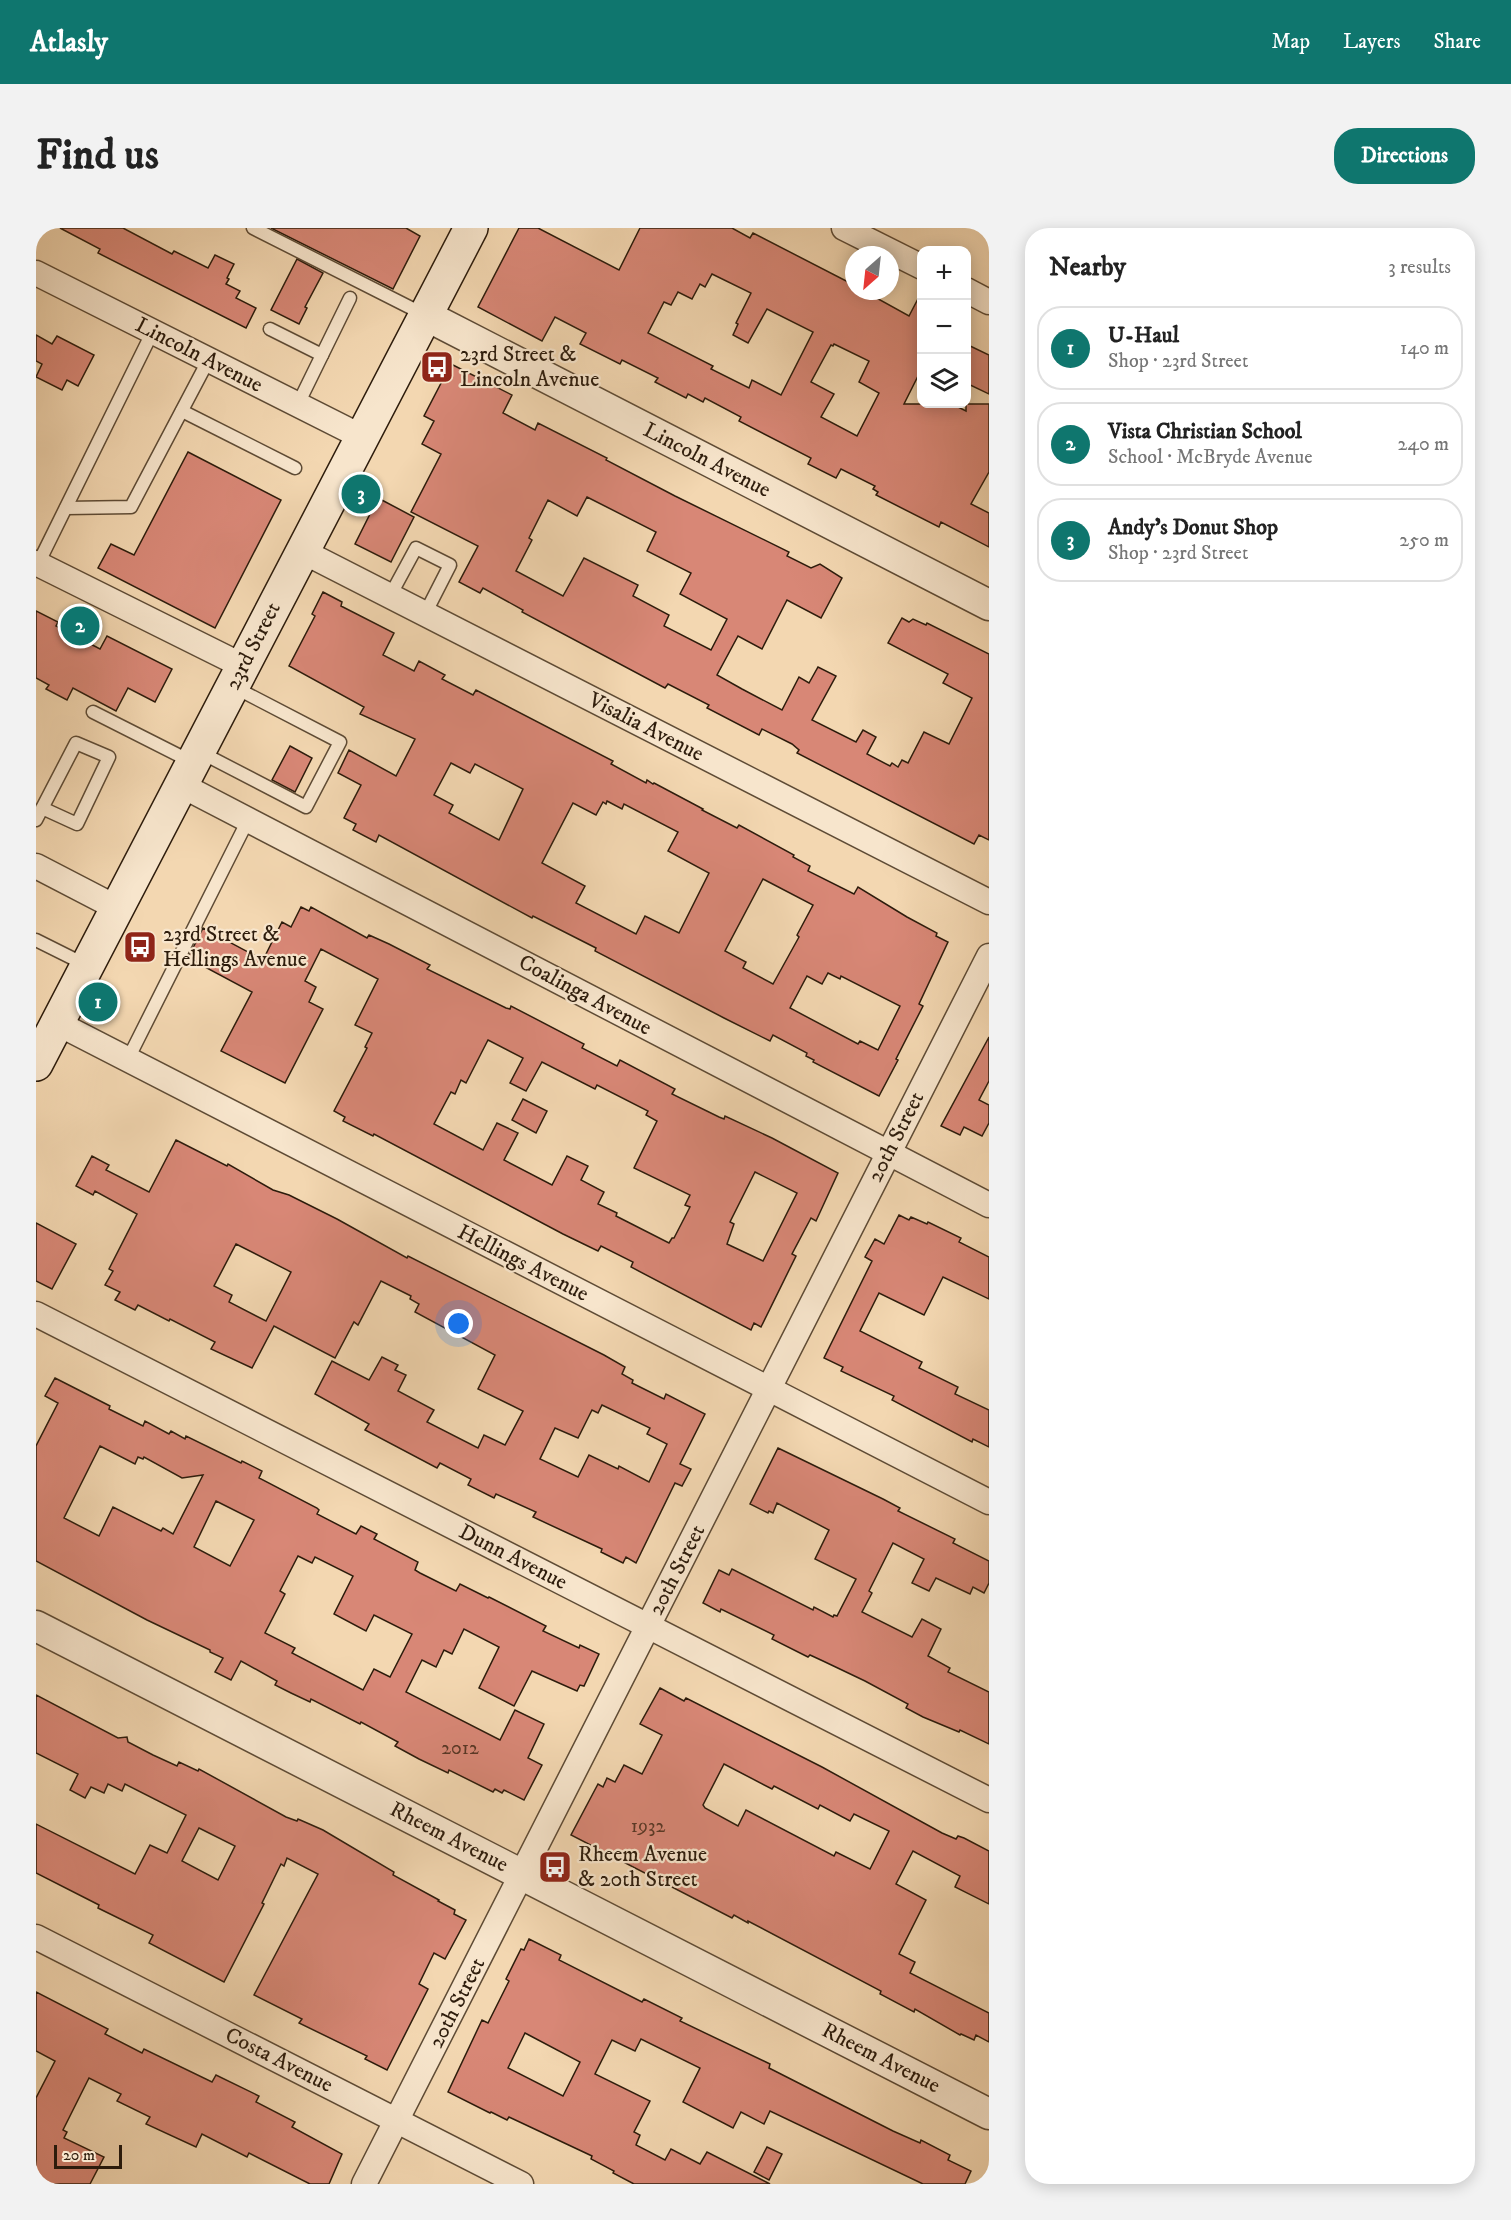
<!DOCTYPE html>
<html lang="en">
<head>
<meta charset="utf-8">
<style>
	body { margin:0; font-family:"IM FELL DW Pica",serif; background:#f2f2f2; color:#222 }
	.controls { position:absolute; right:18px; top:18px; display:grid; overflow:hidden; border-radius:12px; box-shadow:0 3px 15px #0003 }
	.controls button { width:54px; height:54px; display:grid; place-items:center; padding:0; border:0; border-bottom:2px solid #e0e0e0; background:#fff; color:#222; font:30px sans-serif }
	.compass { position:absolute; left:809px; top:18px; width:54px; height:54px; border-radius:50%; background:#fff; box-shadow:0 3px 15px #0003; rotate:207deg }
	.scale { position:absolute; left:18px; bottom:15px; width:68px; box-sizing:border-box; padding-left:6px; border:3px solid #2d1c0c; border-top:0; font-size:16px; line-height:21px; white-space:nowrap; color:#2d1c0c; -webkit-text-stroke:4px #f7e5cc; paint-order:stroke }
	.you { position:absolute; left:423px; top:1096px; width:21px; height:21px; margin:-15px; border:4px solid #fff; border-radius:50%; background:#1a73e8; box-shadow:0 0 0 9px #1a73e833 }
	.badge { display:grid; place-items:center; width:39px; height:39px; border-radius:50%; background:#0f766e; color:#fff; font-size:20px; font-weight:700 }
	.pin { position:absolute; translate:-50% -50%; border:3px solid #fff; box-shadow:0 2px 6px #0006 }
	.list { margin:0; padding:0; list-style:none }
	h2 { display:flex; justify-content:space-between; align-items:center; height:78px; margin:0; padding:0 24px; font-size:26px }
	h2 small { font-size:20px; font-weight:400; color:#767676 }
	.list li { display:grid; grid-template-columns:39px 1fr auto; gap:18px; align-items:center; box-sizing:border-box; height:84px; margin:0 12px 12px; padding:0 12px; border:2px solid #e0e0e0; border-radius:24px }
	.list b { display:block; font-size:22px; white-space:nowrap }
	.list p { margin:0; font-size:20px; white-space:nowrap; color:#767676 }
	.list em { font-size:20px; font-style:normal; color:#767676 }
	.icon { flex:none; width:33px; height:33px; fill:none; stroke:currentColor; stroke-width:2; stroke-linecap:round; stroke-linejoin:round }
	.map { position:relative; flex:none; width:953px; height:1956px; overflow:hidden; border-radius:24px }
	header { display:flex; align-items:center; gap:36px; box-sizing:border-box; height:84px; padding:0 30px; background:#0f766e; color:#fff }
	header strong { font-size:28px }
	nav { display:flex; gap:33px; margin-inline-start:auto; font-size:21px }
	.intro { display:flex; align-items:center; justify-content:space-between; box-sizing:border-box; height:144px; padding:0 36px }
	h1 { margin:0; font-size:42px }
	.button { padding:15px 27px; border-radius:24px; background:#0f766e; color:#fff; font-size:21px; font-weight:700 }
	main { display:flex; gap:36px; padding:0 36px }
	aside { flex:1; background:#fff; border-radius:24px; box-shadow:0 3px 15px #0003 }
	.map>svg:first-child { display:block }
	.building { fill:#d88776; stroke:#2d1c0c; stroke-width:1.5; fill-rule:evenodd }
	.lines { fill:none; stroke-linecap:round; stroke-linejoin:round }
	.service-casing { stroke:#5e4b35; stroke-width:15 }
	.minor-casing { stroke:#5e4b35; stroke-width:27 }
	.tertiary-casing { stroke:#5e4b35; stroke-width:33 }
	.secondary-casing { stroke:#2d1c0c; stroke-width:36 }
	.service { stroke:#f7e5cc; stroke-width:12 }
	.minor { stroke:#f7e5cc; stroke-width:24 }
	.tertiary { stroke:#f7e5cc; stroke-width:30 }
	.secondary { stroke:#f7e5cc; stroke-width:33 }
	.labels { text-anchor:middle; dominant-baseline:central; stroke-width:4.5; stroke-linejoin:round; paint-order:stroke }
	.number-label { font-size:20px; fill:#583726 }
	.poi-label { font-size:22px; fill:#2d1c0c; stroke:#f7e5cc; text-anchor:start }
	.street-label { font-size:22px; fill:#2d1c0c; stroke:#f7e5cc }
</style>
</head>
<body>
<header>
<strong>Atlasly</strong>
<nav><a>Map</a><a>Layers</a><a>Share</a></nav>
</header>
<div class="intro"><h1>Find us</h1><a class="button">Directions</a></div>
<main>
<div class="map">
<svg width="953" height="1956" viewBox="0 0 953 1956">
	<rect width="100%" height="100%" fill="#f3d7b1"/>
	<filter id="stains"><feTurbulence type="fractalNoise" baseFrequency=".00333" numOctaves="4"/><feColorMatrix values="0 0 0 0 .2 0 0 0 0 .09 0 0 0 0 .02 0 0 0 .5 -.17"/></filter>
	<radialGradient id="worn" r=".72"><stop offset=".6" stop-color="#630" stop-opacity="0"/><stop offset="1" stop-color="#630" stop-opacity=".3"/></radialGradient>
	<g class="building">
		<polygon points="24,0 87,0 136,26 138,23 172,40 179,27 198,36 191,50 193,51 190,56 204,63 200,70 220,80 210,100 62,25 64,21"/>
		<polygon points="235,0 370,0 384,8 357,61"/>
		<path d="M 483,0 L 502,0 L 583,42 L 604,0 L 696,0 L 714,10 L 717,5 L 818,57 L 818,63 L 828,63 L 873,88 L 885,65 L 885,142 L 868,176 L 916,176 L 930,183 L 930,176 L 953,176 L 953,244 L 935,276 L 953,285 L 953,319 L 905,294 L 903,299 L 840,267 L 842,264 L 837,261 L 839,258 L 805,241 L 800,250 L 772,236 L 775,230 L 703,193 L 705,189 L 669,170 L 667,174 L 652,166 L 650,170 L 619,154 L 622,150 L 586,132 L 584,136 L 544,116 L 550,105 L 519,89 L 506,113 L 442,79 ZM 676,46 L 715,65 L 700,95 L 702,96 L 697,107 L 712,115 L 731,81 L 777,104 L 745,167 L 716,152 L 713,160 L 675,141 L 677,138 L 612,105 L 628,74 L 635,77 L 642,64 L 656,71 L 664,56 L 669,59 ZM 798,116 L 833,133 L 823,154 L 843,165 L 821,208 L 785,189 L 798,166 L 775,154 L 795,117 L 797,118 Z"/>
		<polygon points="261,31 287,45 269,79 271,80 263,96 235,82"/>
		<polygon points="0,107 16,116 21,108 58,127 42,158 31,152 26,162 0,149 6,136 0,133"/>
		<polygon points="930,116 953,127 953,166 930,155"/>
		<path d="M 415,136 L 476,167 L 467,185 L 499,202 L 502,195 L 571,230 L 570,232 L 639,268 L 753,324 L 751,328 L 775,340 L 784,336 L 806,350 L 785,390 L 751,372 L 726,421 L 702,408 L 681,447 L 706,461 L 746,482 L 763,449 L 773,455 L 782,439 L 800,448 L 776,492 L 820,514 L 827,502 L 840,509 L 831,526 L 854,538 L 856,535 L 862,539 L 866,532 L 872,535 L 888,504 L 913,516 L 936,470 L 907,455 L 912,446 L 852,415 L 866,390 L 873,394 L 877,391 L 890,397 L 891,395 L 953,426 L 953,612 L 943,607 L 938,616 L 761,525 L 763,522 L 756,516 L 726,501 L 723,507 L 671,480 L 673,477 L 632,456 L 629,460 L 486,384 L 487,382 L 447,360 L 444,365 L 423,354 L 442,318 L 375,284 L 405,226 L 386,216 L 398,193 L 388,188 ZM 551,269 L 620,304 L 611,323 L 655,345 L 644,366 L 691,391 L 675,422 L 628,398 L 633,387 L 597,368 L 602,357 L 548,330 L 527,368 L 480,343 L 496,312 L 493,310 L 512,272 L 541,288 Z"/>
		<polygon points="152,224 245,272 179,400 62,340 75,316 98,327"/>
		<polygon points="342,270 378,289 355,334 319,316"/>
		<path d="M 287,364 L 306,374 L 305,378 L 358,405 L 347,427 L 378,443 L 383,433 L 409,447 L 406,451 L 437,467 L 440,462 L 577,533 L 575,536 L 610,555 L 611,552 L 617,556 L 618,555 L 667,581 L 666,582 L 701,600 L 703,597 L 758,627 L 757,629 L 774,638 L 772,643 L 818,666 L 822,659 L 871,689 L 901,705 L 900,708 L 912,714 L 883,776 L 887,778 L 860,831 L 862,832 L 843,868 L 777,834 L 778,832 L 770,828 L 771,825 L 737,807 L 734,813 L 688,790 L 559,723 L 560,720 L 497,688 L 496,690 L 343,607 L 340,614 L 317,602 L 320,596 L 308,590 L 325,557 L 302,545 L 313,522 L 360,548 L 379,511 L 324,486 L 328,479 L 253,438 L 279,388 L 276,386 ZM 415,535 L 434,545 L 439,536 L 487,561 L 463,612 L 413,585 L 417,577 L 398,567 ZM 571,573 L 586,581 L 588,576 L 642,604 L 632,623 L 673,645 L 643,705 L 609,688 L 600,706 L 540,675 L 549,658 L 506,635 L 537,575 L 560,587 L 567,574 L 570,576 ZM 727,651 L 777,677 L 761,707 L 763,709 L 737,756 L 707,740 L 710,734 L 689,723 ZM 792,745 L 804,751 L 805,748 L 864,778 L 842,822 L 824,813 L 822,816 L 754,780 L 771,748 L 786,756 Z"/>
		<polygon points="0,383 22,394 20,398 64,421 71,408 136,441 119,474 92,460 80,483 37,460 31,472 10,461 13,457 0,450"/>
		<polygon points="254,518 276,530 259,564 236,552"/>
		<path d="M 265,679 L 273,683 L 275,679 L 331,710 L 333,707 L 353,716 L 394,737 L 391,741 L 470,780 L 474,781 L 475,778 L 548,816 L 546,820 L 581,838 L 584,832 L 639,861 L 636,866 L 683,889 L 688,891 L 689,888 L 736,910 L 802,945 L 780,993 L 775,990 L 756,1026 L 760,1028 L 725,1099 L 718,1095 L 715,1102 L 595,1039 L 597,1034 L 565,1018 L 562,1023 L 527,1006 L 338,906 L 337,908 L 307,893 L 309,889 L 298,883 L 331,820 L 329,819 L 336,805 L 319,797 L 342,751 L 285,721 L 269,753 L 280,759 L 273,774 L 287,781 L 249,855 L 185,823 L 216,764 L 152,730 L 167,700 L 227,732 L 246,694 L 255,699 ZM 452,812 L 487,830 L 474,855 L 490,863 L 506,834 L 559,861 L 561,857 L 612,883 L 610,887 L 621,893 L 598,940 L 654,967 L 649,977 L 654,979 L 638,1010 L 636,1010 L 633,1015 L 580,988 L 581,985 L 562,976 L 568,964 L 545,952 L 552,938 L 531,928 L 516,957 L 468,932 L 482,905 L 461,895 L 447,922 L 398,896 L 415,864 L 419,866 L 425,852 L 430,855 ZM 719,944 L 761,965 L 727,1033 L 691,1016 L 698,996 L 694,994 Z"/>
		<polygon points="953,809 953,853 943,872 953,877 953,895 946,908 928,899 924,907 905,898"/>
		<polygon points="487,871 511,883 500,905 476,892"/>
		<path d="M 140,912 L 191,938 L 192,936 L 237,962 L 253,967 L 301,991 L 371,1030 L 372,1028 L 568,1127 L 589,1139 L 586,1146 L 597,1152 L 596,1155 L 628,1171 L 630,1166 L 669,1186 L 644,1236 L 655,1241 L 646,1258 L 639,1255 L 600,1335 L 590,1329 L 587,1335 L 565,1324 L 566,1321 L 497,1289 L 500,1284 L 460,1266 L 458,1270 L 432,1257 L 435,1251 L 404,1235 L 401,1240 L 329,1202 L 333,1196 L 279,1166 L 296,1133 L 333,1152 L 346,1129 L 362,1137 L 359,1142 L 370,1147 L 362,1163 L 398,1182 L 391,1194 L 442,1220 L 448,1207 L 469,1217 L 487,1183 L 442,1161 L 459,1127 L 379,1084 L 383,1076 L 374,1071 L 375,1068 L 345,1053 L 322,1097 L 318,1094 L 299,1130 L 238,1098 L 216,1140 L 175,1121 L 179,1114 L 134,1091 L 133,1093 L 102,1077 L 99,1082 L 79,1072 L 84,1064 L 69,1057 L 77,1043 L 73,1041 L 101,986 L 59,963 L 57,967 L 40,958 L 56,928 L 73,937 L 70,942 L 113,964 ZM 200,1016 L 255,1044 L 230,1093 L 193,1074 L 196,1067 L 178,1058 ZM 566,1177 L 614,1200 L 611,1206 L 631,1216 L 613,1254 L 583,1238 L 582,1241 L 553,1227 L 542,1249 L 504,1231 L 519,1200 L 542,1210 L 556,1182 L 562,1185 Z"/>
		<polygon points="863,987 873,992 875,989 891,996 892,994 925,1010 923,1014 953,1029 953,1071 907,1049 888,1087 843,1065 824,1103 886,1134 883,1140 922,1159 919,1166 953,1182 953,1219 937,1211 936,1214 856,1172 858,1168 805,1143 807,1139 788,1130 836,1033 829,1029 839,1011 848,1016"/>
		<polygon points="0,995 40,1016 16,1061 0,1053"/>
		<path d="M 19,1150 L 74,1178 L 73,1181 L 107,1198 L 109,1193 L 133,1206 L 135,1203 L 149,1211 L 150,1208 L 205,1235 L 206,1233 L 226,1243 L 223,1250 L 281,1280 L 283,1282 L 281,1286 L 320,1306 L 325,1298 L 341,1306 L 338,1311 L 382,1334 L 379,1342 L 384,1345 L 420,1363 L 424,1356 L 452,1370 L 453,1369 L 510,1398 L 507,1403 L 543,1420 L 544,1417 L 563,1426 L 548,1458 L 544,1457 L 541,1463 L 496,1443 L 478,1478 L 443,1460 L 463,1419 L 428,1401 L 416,1426 L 408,1422 L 400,1439 L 386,1432 L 370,1464 L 464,1512 L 479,1482 L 508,1496 L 492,1530 L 506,1537 L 488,1572 L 468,1562 L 466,1565 L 459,1561 L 457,1564 L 413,1542 L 412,1545 L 383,1531 L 359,1518 L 362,1514 L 325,1494 L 324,1496 L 275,1471 L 274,1474 L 255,1465 L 239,1457 L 241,1453 L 205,1433 L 195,1452 L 179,1444 L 187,1430 L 174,1424 L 174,1422 L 111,1392 L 0,1333 L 0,1218 L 22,1175 L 9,1168 ZM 64,1218 L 99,1236 L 102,1229 L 107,1231 L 108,1229 L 146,1250 L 167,1247 L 137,1306 L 127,1300 L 125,1303 L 77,1279 L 63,1308 L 28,1290 ZM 180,1273 L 218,1292 L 194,1338 L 158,1319 ZM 262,1328 L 276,1335 L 279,1329 L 317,1348 L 298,1386 L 330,1403 L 338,1387 L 376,1406 L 354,1449 L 338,1441 L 327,1462 L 256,1425 L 259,1420 L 229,1405 L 249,1366 L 244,1363 Z"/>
		<polygon points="742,1220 847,1271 864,1280 862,1283 919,1311 917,1315 953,1333 953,1355 948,1365 937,1359 934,1366 900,1350 893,1363 876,1355 888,1331 857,1315 833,1363 836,1365 826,1384 876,1409 886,1391 905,1401 892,1428 914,1440 912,1444 953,1464 953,1516 924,1502 923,1504 887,1489 870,1480 872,1476 829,1453 787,1433 774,1427 772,1429 736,1411 738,1407 685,1381 684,1384 667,1375 683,1342 693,1347 696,1341 777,1382 778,1379 797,1389 798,1387 801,1388 820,1351 779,1331 793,1302 741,1275 737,1285 733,1283 732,1285 714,1276"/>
		<path d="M 624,1460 L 648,1473 L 650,1470 L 786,1539 L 906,1605 L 920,1611 L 922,1608 L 928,1610 L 953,1623 L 953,1676 L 919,1659 L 924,1648 L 877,1623 L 860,1656 L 890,1672 L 863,1726 L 879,1734 L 874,1745 L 953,1785 L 953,1814 L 940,1807 L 938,1812 L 925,1806 L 924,1807 L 879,1781 L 878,1784 L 844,1766 L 845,1763 L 712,1693 L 712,1695 L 698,1687 L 696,1690 L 535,1607 L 562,1556 L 567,1559 L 571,1550 L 579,1554 L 588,1537 L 606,1546 L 626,1507 L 604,1496 ZM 688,1536 L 736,1561 L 738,1558 L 782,1581 L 784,1577 L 814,1593 L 818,1586 L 853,1603 L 834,1641 L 800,1624 L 798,1628 L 710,1582 L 702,1598 L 669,1580 L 667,1577 Z"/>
		<path d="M 0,1467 L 82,1510 L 91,1509 L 92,1514 L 117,1527 L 141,1538 L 143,1534 L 162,1543 L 163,1541 L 250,1589 L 261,1593 L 262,1591 L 287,1602 L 358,1644 L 357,1647 L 403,1672 L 402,1673 L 419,1682 L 418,1686 L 430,1692 L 409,1731 L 398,1725 L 383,1756 L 392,1761 L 351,1842 L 329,1831 L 331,1828 L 263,1795 L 266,1791 L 218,1767 L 282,1646 L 251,1630 L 248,1638 L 245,1636 L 226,1675 L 228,1676 L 188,1754 L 113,1715 L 117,1707 L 62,1680 L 63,1677 L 0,1645 L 0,1596 L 99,1646 L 114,1617 L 131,1625 L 150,1587 L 89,1556 L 86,1563 L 72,1556 L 68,1565 L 55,1559 L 49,1570 L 34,1562 L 42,1546 L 0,1525 ZM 163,1600 L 199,1618 L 182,1652 L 146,1633 Z"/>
		<path d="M 493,1711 L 525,1727 L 523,1732 L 606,1774 L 608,1771 L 646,1790 L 644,1793 L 734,1836 L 733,1840 L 857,1903 L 884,1915 L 885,1912 L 914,1927 L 912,1932 L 935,1943 L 929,1956 L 887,1956 L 734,1883 L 728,1896 L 705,1884 L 697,1900 L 647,1874 L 664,1840 L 605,1811 L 599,1823 L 576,1812 L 559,1846 L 614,1873 L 598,1904 L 604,1907 L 600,1917 L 629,1932 L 635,1921 L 664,1936 L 671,1924 L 734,1956 L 598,1956 L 577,1945 L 578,1943 L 555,1931 L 556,1928 L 473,1889 L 471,1892 L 455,1884 L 454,1885 L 412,1864 L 446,1792 L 452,1795 L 473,1753 L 470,1751 L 485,1721 L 488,1722 ZM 489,1805 L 544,1834 L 527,1868 L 472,1840 Z"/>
		<polygon points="0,1764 72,1801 69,1806 106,1825 108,1821 176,1854 180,1847 223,1868 220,1874 259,1894 256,1899 306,1926 293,1956 274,1956 213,1925 211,1929 166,1906 160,1919 110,1896 114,1889 81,1873 85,1866 53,1850 27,1902 31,1904 28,1910 68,1929 54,1956 0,1956 0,1870 19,1833 0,1823"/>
		<polygon points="731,1919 746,1926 733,1952 718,1944"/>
	</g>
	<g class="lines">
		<g class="service-casing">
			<g id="service">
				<polyline points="217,0 389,87"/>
				<polyline points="234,101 286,127"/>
				<polyline points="262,176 314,70"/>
				<polyline points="146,183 259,240"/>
				<polyline points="30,280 95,279 173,131"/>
				<polyline points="2,336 117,103"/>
				<polyline points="354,368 380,320 414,337 389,386"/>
				<polyline points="57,484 156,534"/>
				<polyline points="164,524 270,579 304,514 198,459"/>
				<polyline points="0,592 40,515 73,529 41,596 6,580"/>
				<polyline points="0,712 50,737"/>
				<polyline points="92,831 212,592"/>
			</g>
		</g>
		<g class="minor-casing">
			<g id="minor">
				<polyline points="808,0 886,39"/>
				<polyline points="0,45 326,209"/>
				<polyline points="930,62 953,74"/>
				<polyline points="266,323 953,674"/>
				<polyline points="0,335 207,438"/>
				<polyline points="145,557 953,977"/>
				<polyline points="0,638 81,680"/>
				<polyline points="21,795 953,1274"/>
				<polyline points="0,1086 953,1572"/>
				<polyline points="0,1709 485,1956"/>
				<polyline points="328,1956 953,728"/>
			</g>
		</g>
		<g class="tertiary-casing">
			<g id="tertiary">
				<polyline points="389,87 953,377"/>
				<polyline points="0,1398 953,1886"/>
			</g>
		</g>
		<g class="secondary-casing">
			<polyline id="secondary" points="0,836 435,0"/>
		</g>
		<use href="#service" class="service"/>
		<use href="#minor" class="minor"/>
		<use href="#tertiary" class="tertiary"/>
		<use href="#secondary" class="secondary"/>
	</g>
	<defs>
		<g id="bus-square" transform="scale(1.725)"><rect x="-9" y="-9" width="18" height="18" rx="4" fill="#8f2418" stroke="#f7e5cc"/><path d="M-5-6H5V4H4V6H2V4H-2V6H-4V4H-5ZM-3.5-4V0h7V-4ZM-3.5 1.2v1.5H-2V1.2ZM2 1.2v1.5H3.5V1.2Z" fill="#fff"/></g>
	</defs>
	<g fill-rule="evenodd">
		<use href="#bus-square" x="401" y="139"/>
		<use href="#bus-square" x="104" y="719"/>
		<use href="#bus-square" x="519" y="1639"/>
	</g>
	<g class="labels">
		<g class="number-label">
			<text x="424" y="1520">2012</text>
			<text x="612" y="1598">1932</text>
		</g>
		<g class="poi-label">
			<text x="424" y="126">23rd Street &amp;<tspan x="424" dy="25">Lincoln Avenue</tspan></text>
			<text x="127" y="706">23rd Street &amp;<tspan x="127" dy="25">Hellings Avenue</tspan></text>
			<text x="542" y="1626">Rheem Avenue<tspan x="542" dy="25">&amp; 20th Street</tspan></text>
		</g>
		<g class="street-label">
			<text transform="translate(163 127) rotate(27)">Lincoln Avenue</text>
			<text transform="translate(671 232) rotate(27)">Lincoln Avenue</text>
			<text transform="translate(217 418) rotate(-63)">23rd Street</text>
			<text transform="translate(610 499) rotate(27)">Visalia Avenue</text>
			<text transform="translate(549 767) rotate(28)">Coalinga Avenue</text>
			<text transform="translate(860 909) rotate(-63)">20th Street</text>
			<text transform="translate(487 1035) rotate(27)">Hellings Avenue</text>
			<text transform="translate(477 1329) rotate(27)">Dunn Avenue</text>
			<text transform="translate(641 1342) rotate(-63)">20th Street</text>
			<text transform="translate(413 1609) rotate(27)">Rheem Avenue</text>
			<text transform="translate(421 1775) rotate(-63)">20th Street</text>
			<text transform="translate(845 1830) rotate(27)">Rheem Avenue</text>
			<text transform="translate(243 1832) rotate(27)">Costa Avenue</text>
		</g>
	</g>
	<rect width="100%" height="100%" filter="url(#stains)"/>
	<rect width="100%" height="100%" fill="url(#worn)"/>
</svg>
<div class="controls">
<button>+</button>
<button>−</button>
<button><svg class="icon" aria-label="layers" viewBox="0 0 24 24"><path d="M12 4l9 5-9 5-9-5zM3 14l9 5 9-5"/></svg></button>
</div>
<svg class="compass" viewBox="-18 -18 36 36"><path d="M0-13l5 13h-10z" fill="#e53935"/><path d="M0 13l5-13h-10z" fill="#767676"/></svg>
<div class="scale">20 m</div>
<div class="you"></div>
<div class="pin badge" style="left:62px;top:774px">1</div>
<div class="pin badge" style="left:44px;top:398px">2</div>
<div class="pin badge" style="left:325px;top:266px">3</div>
</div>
<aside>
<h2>Nearby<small>3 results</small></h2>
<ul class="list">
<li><span class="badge">1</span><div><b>U-Haul</b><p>Shop · 23rd Street</p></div><em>140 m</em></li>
<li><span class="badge">2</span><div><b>Vista Christian School</b><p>School · McBryde Avenue</p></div><em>240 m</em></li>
<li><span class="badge">3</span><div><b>Andy’s Donut Shop</b><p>Shop · 23rd Street</p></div><em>250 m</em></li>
</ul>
</aside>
</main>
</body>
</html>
